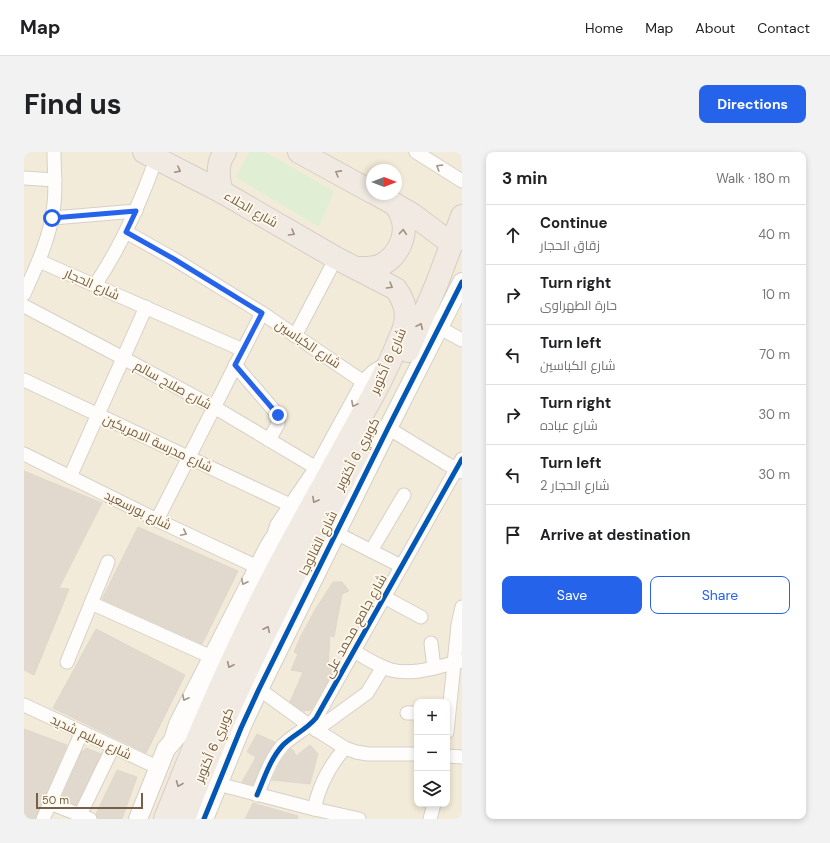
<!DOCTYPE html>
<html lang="en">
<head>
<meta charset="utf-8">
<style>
	body { margin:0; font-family:"DM Sans",Cairo,sans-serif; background:#f2f2f2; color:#202124 }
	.controls { position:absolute; right:12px; bottom:12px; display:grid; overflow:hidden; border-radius:8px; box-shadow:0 2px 6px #0003 }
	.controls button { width:36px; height:36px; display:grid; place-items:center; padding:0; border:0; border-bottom:1px solid #e0e0e0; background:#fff; color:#202124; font:20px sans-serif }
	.compass { position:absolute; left:342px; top:12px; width:36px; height:36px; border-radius:50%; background:#fff; box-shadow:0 2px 6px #0003; rotate:90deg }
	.scale { position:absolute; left:12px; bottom:10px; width:107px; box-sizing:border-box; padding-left:4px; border:2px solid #775e48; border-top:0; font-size:11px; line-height:14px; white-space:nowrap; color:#775e48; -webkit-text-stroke:3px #fff9eb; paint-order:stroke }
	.stop { position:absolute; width:12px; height:12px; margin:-9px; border:3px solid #2563eb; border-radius:50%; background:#fff }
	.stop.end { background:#2563eb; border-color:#fff; box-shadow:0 1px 4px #0008 }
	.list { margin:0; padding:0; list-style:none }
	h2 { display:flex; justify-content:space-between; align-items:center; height:52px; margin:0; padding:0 16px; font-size:17px }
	h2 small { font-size:13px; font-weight:400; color:#757577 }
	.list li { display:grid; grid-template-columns:26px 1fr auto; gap:12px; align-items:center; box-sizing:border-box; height:60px; padding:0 16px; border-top:1px solid #e0e0e0 }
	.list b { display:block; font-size:15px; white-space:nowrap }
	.list p { margin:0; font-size:13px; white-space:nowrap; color:#757577 }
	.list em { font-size:13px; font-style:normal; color:#757577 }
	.actions { display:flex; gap:8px; padding:12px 16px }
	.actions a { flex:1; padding:9px 0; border:1px solid #2563eb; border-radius:8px; text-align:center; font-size:14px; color:#2563eb }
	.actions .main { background:#2563eb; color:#fff }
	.icon { flex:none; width:22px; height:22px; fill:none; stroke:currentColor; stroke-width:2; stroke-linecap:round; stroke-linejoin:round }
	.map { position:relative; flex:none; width:438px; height:667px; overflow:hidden; border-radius:8px }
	header { display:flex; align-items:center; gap:24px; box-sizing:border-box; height:56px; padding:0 20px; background:#fff; border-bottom:1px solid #e0e0e0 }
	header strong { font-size:19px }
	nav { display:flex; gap:22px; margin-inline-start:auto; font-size:14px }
	.intro { display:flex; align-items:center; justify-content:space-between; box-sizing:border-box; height:96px; padding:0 24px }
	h1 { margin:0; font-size:28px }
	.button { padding:10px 18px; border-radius:8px; background:#2563eb; color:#fff; font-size:14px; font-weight:700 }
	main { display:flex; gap:24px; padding:0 24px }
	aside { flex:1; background:#fff; border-radius:8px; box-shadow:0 2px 6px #0003 }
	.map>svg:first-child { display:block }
	.residential { fill:#f3ebd9; fill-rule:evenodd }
	.green { fill:#e0efd3 }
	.building { fill:#e2d9ce; stroke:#e0d7cb }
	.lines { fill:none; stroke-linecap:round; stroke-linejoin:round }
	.lane-casing { stroke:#d6d0c7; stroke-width:9 }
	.street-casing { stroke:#d6d0c7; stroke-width:15 }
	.secondary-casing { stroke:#d5cfc4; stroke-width:20 }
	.highway-casing { stroke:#d6cec5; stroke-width:24 }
	.lane { stroke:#fefdfc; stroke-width:7 }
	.street { stroke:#fefdfc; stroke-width:13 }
	.secondary { stroke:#fefdfc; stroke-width:18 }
	.highway { stroke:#f1eae3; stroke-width:22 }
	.cycleway-casing { stroke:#fff9eb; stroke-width:8 }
	.cycleway { stroke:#0057b8; stroke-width:5 }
	.oneway { stroke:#a69687 }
	.oneway2 { stroke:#a28f7e }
	.route { stroke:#2563eb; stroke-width:5 }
	.labels { text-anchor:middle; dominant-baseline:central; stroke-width:3.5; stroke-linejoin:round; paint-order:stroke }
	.street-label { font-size:13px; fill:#775e48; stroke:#fff9eb }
</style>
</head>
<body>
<header>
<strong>Map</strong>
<nav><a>Home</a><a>Map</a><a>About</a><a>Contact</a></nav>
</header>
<div class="intro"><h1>Find us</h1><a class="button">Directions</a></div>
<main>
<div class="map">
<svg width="438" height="667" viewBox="0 0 438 667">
	<rect width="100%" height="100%" fill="#f7f3e9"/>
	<path class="residential" d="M 0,0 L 438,0 L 438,667 L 0,667 ZM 348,18 L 372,18 L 372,42 L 348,42 ZM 393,550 L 423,550 L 423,652 L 393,652 Z"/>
	<polygon class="green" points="226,0 241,0 310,39 295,75 211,25"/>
	<g class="building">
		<polygon points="0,319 78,351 35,436 45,437 10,523 0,518"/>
		<polygon points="114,375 214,419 178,492 78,447"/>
		<polygon points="309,430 318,430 325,439 318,442 310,485 306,483 304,513 311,516 287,558 279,559 266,550 279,520 267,518 274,502 270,500 276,486 291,458"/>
		<polygon points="72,477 161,523 122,601 29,556"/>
		<polygon points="0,577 43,593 11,667 0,667"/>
		<polygon points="233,582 251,590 240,607 229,633 218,630 232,605 223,600"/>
		<polygon points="286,593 294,602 286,632 248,628 257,609 266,597 269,598 272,604"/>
		<polygon points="62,596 77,602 52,653 37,647 58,599 60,599"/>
		<polygon points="93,618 113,625 98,667 74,667 72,662"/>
		<polygon points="229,651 274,664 273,667 221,667"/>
	</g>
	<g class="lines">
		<g class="lane-casing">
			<polyline id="lane" points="143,589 149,570 239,394 245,384"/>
		</g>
		<g class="street-casing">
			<g id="street">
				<polyline points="392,0 438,29"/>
				<polyline points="0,26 31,28"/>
				<polyline points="29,66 112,59"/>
				<polyline points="102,80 150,107 238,161 341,231"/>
				<polyline points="15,109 219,198"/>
				<path d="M 71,133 C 98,93 116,52 132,7"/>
				<path d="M 0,142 C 13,113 27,84 30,52 C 32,35 30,17 30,0"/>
				<polyline points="0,154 99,206 190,255 294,317"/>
				<polyline points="414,175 438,188"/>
				<polyline points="271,184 312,106"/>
				<polyline points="211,213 254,263 254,272 245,288"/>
				<polyline points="0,228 268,354"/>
				<polyline points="364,276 423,312 438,320"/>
				<polyline points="0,302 133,368 229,413"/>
				<polyline points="46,325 122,155"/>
				<polyline points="133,368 238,161"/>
				<polyline points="312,381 377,414"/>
				<polyline points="347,399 380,343"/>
				<polyline points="360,445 397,465"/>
				<polyline points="67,451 183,503"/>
				<polyline points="407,491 410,516"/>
				<path d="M 330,499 C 341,506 354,514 367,518 C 391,524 415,514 438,509"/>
				<polyline points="43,510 84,410"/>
				<polyline points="235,537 286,574 321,596 332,600 344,602 393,602"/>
				<polyline points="0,553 135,616"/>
				<polyline points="383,561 393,561"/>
				<polyline points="292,578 343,541 359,515"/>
				<polyline points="423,580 434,473 438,455"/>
				<polyline points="423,604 438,605"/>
				<polyline points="194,632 286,656 335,667"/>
				<path d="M 233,643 C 240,627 246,607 259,593 C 269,583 282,578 292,566 L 438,307"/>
				<polyline points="26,651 66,667"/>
				<path d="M 290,657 C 295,634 305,614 321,596"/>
				<polyline points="56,663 89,595"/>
				<polyline points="19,667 58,580"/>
				<polyline points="406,667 410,652"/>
			</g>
		</g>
		<g class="secondary-casing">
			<g id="secondary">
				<polyline points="114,667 142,597 155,582 248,397 255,374 294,317 341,231 350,222 364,213"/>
				<polyline points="180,667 217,576 235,537 364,276 438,130"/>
			</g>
		</g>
		<g class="highway-casing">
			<g id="highway">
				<path d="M 120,0 L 198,40 L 312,106 L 372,137 C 379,147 384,158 381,171 C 380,179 375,186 373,193 C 363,217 352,239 339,261 C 315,305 290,349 266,393 C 218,481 178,573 141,667"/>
				<polyline points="275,0 348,40"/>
				<path d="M 198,40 C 194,27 192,12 201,0"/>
				<polyline points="352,42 388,62 428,92"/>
				<path d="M 332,116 C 341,116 351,117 359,112 C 375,103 385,81 377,63 C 376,59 373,56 371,52"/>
				<polyline points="384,199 413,131 438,64"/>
				<path d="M 160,667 C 208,537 274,415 338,293"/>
			</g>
		</g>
		<use href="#lane" class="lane"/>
		<use href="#street" class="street"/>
		<use href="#secondary" class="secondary"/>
		<use href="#highway" class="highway"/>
		<g class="cycleway-casing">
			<g id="cycleway">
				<path d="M 233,643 C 240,627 246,607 259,593 C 269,583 282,578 292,566 L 438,307"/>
				<polyline points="180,667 217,576 235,537 364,276 438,130"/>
			</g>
		</g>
		<use href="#cycleway" class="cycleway"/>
	</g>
	<defs><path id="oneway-chevron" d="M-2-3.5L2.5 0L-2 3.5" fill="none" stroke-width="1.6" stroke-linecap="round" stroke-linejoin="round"/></defs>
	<g class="oneway">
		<use href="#oneway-chevron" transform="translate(415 15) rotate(-148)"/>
		<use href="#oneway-chevron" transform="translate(330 252) rotate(118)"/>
		<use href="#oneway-chevron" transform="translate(160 381) rotate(25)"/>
		<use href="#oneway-chevron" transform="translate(220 430) rotate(117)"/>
		<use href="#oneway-chevron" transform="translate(161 546) rotate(117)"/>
	</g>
	<g class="oneway2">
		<use href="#oneway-chevron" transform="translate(154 18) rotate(27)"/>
		<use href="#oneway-chevron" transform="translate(314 21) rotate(-151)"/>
		<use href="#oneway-chevron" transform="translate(379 80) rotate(-85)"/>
		<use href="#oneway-chevron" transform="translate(268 81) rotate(30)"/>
		<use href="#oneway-chevron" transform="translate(366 134) rotate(30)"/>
		<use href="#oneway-chevron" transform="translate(396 174) rotate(-66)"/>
		<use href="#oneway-chevron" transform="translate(291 348) rotate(119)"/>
		<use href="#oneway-chevron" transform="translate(243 477) rotate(-64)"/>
		<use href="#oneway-chevron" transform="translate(206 513) rotate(115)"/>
		<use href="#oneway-chevron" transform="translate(155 632) rotate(112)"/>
	</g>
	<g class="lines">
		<polyline class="route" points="28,66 112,59 102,80 150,107 238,161 211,213 254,263"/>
	</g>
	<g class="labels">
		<g class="street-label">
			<text transform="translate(227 57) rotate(30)">شارع الجلاء</text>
			<text transform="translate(68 132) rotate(24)">شارع الحجار</text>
			<text transform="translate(284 192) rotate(34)">شارع الكباسين</text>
			<text transform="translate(364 209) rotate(-66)">شارع 6 أكتوبر</text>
			<text transform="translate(149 233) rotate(29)">شارع صلاح سالم</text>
			<text transform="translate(134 291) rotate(25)">شارع مدرسة الامريكين</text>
			<text transform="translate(333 302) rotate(-62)">كوبري 6 أكتوبر</text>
			<text transform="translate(114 358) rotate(26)">شارع بورسعيد</text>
			<text transform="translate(294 391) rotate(-64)">شارع الفالوجا</text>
			<text transform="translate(331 474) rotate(-61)">شارع جامع محمد على</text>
			<text transform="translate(67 585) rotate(25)">شارع سليم شديد</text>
			<text transform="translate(190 593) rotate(-67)">كوبري 6 أكتوبر</text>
		</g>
	</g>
</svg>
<div class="controls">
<button>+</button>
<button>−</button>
<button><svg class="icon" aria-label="layers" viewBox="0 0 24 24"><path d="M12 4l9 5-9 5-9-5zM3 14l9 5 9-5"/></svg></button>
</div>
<svg class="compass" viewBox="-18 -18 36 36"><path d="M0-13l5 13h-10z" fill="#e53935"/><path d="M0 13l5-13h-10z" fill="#757577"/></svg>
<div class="scale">50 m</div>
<div class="stop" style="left:28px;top:66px"></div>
<div class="stop end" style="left:254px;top:263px"></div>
</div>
<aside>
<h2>3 min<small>Walk · 180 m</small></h2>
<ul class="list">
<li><svg class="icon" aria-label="ahead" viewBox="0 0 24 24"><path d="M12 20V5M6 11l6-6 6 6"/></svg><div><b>Continue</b><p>زقاق الحجار</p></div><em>40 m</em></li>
<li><svg class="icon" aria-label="right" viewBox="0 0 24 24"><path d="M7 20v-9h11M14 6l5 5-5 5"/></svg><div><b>Turn right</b><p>حارة الطهراوى</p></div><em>10 m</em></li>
<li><svg class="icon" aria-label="left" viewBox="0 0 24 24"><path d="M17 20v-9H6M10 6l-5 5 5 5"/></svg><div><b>Turn left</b><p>شارع الكباسين</p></div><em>70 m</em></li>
<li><svg class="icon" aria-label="right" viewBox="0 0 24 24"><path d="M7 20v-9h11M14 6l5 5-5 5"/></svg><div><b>Turn right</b><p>شارع عباده</p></div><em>30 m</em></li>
<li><svg class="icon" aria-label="left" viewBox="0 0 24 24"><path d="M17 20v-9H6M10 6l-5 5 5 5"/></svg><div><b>Turn left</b><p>شارع الحجار 2</p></div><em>30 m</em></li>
<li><svg class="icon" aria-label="arrive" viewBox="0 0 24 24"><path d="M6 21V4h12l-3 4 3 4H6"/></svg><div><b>Arrive at destination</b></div></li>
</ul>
<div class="actions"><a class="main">Save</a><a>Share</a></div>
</aside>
</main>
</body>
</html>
